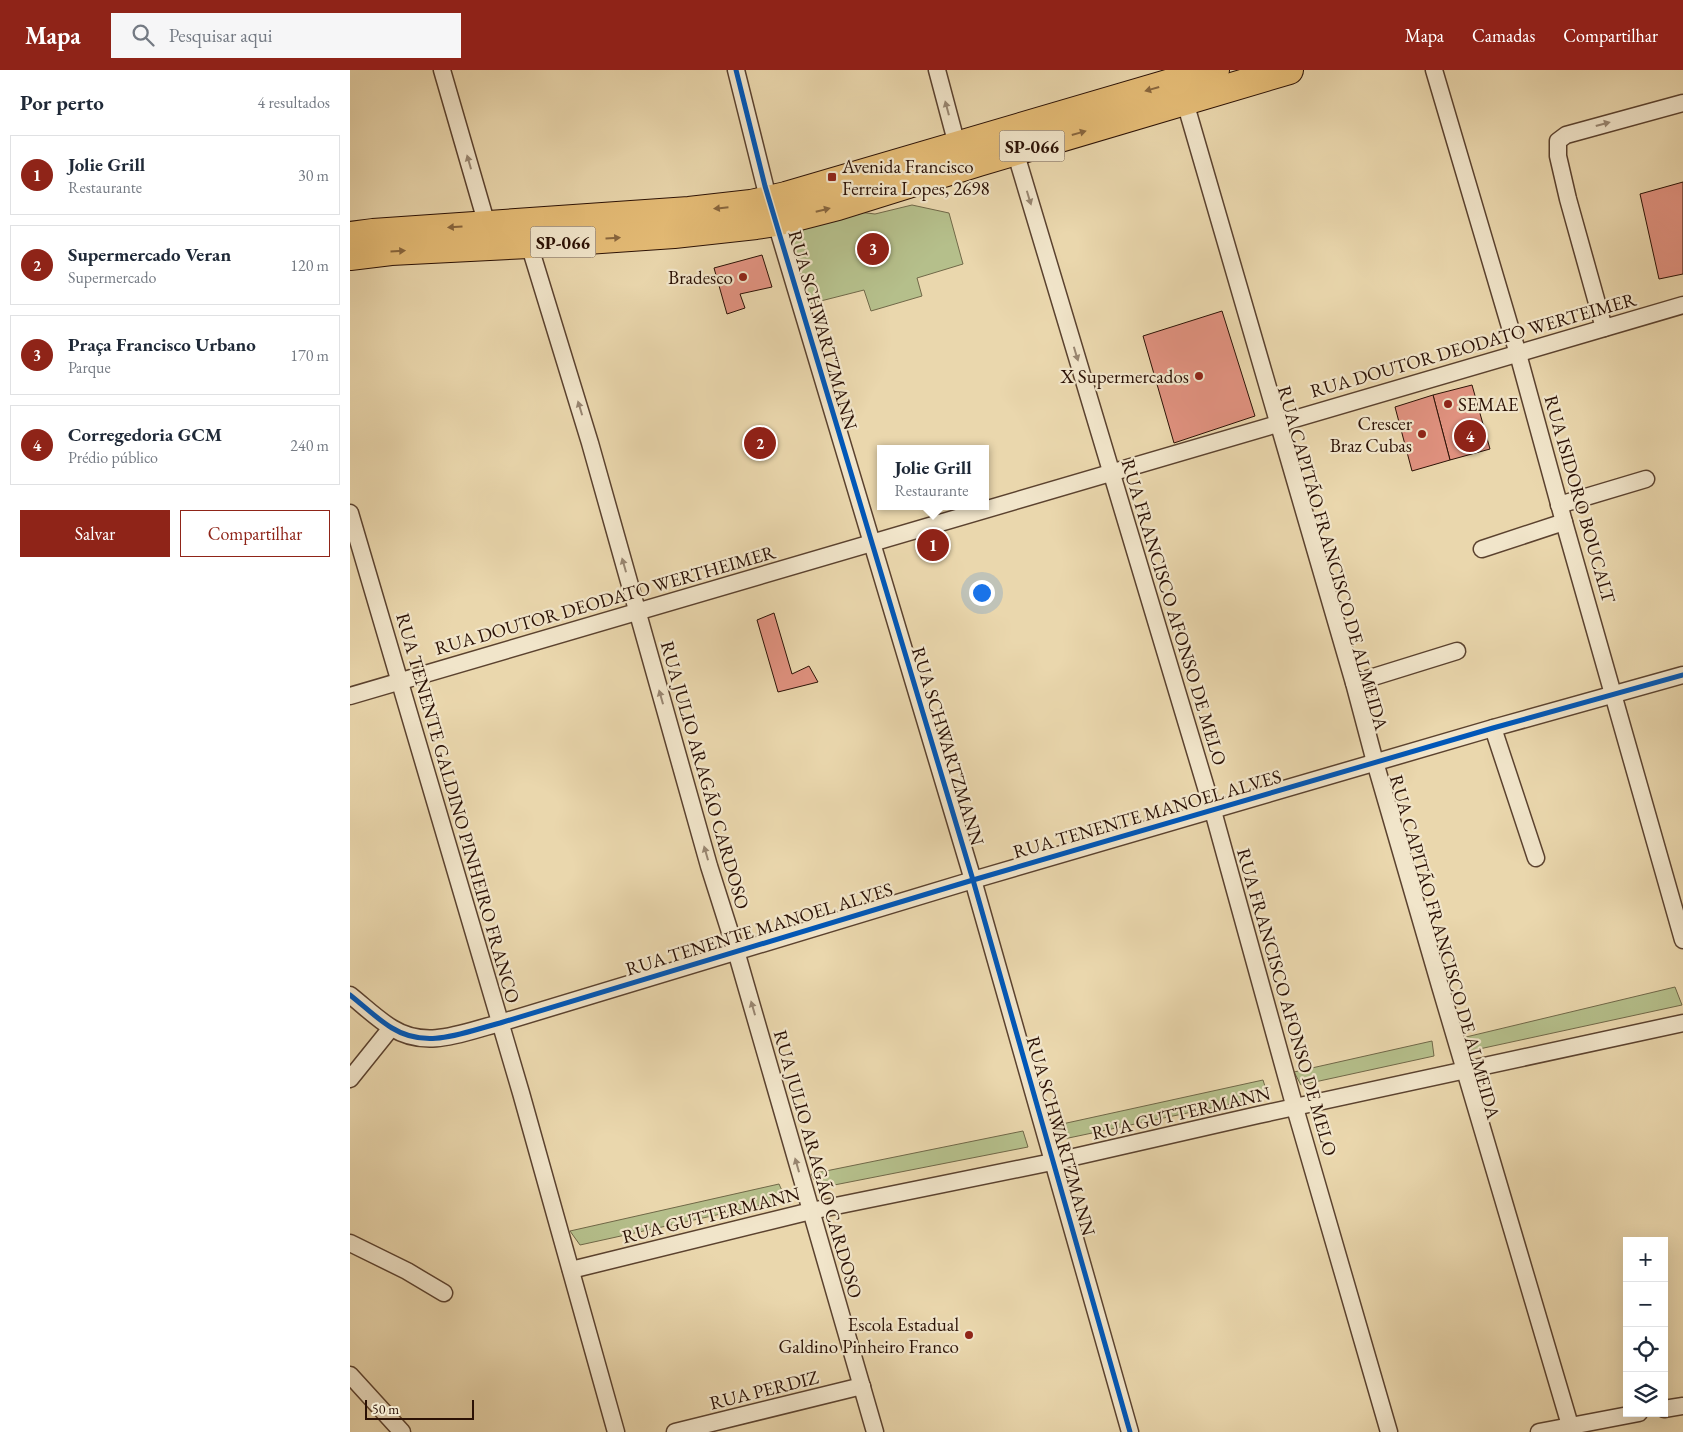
<!DOCTYPE html>
<html lang="pt">
<head>
<meta charset="utf-8">
<style>
	body { margin:0; font-family:"EB Garamond",serif; background:#f6f6f7; color:#1f2937 }
	.controls { position:absolute; right:15px; bottom:15px; display:grid; overflow:hidden; border-radius:0px; box-shadow:0 5px 20px #0002 }
	.controls button { width:45px; height:45px; display:grid; place-items:center; padding:0; border:0; border-bottom:1px solid #e0e1e3; background:#fff; color:#1f2937; font:25px sans-serif }
	.scale { position:absolute; left:15px; bottom:12px; width:109px; box-sizing:border-box; padding-left:5px; border:2px solid #2b1105; border-top:0; font-size:14px; line-height:18px; white-space:nowrap; color:#2b1105; -webkit-text-stroke:4px #f1e5ca; paint-order:stroke }
	.you { position:absolute; left:631px; top:522px; width:18px; height:18px; margin:-12px; border:4px solid #fff; border-radius:50%; background:#1a73e8; box-shadow:0 0 0 8px #1a73e833 }
	.badge { display:grid; place-items:center; width:32px; height:32px; border-radius:50%; background:#8f2418; color:#fff; font-size:16px; font-weight:700 }
	.pin { position:absolute; translate:-50% -50%; border:2px solid #fff; box-shadow:0 1px 5px #0006 }
	.popup { position:absolute; left:527px; top:375px; width:112px; height:65px; box-sizing:border-box; display:grid; place-content:center; border-radius:0px; background:#fff; filter:drop-shadow(0 1px 4px #0005); font-size:16px; white-space:nowrap; color:#747a83 }
	.popup b { font-size:19px; color:#1f2937 }
	.popup::after { content:''; position:absolute; left:50%; top:100%; margin-left:-10px; border:10px solid transparent; border-top-color:#fff }
	.list { margin:0; padding:0; list-style:none }
	h2 { display:flex; justify-content:space-between; align-items:center; height:65px; margin:0; padding:0 20px; font-size:21px }
	h2 small { font-size:16px; font-weight:400; color:#747a83 }
	.list li { display:grid; grid-template-columns:32px 1fr auto; gap:15px; align-items:center; box-sizing:border-box; height:80px; margin:0 10px 10px; padding:0 10px; border:1px solid #e0e1e3; border-radius:0px }
	.list b { display:block; font-size:19px; white-space:nowrap }
	.list p { margin:0; font-size:16px; white-space:nowrap; color:#747a83 }
	.list em { font-size:16px; font-style:normal; color:#747a83 }
	.actions { display:flex; gap:10px; padding:15px 20px }
	.actions a { flex:1; padding:11px 0; border:1px solid #8f2418; border-radius:0px; text-align:center; font-size:18px; color:#8f2418 }
	.actions .main { background:#8f2418; color:#fff }
	.icon { flex:none; width:28px; height:28px; fill:none; stroke:currentColor; stroke-width:2; stroke-linecap:round; stroke-linejoin:round }
	.map { position:relative; flex:none; width:1333px; height:1362px; overflow:hidden }
	header { display:flex; align-items:center; gap:30px; box-sizing:border-box; height:70px; padding:0 25px; background:#8f2418; color:#fff }
	header strong { font-size:24px }
	nav { display:flex; gap:28px; margin-inline-start:auto; font-size:18px }
	.search { width:350px; height:45px; background:#f6f6f7; display:flex; align-items:center; gap:12px; box-sizing:border-box; padding:0 18px; border-radius:0px; color:#747a83; font-size:19px }
	main { display:flex }
	aside { flex:1; background:#fff }
	.map>svg:first-child { display:block }
	.green { fill:#b5bf8b; stroke:#706848 }
	.building { fill:#e19280; stroke:#2b1105 }
	.lines { fill:none; stroke-linecap:round; stroke-linejoin:round }
	.street-casing { stroke:#5b422f; stroke-width:19 }
	.highway-casing { stroke:#2b1105; stroke-width:30 }
	.street { stroke:#f1e5ca; stroke-width:16 }
	.highway { stroke:#e5bc76; stroke-width:28 }
	.cycleway-casing { stroke:#f1e5ca; stroke-width:8 }
	.cycleway { stroke:#0057b8; stroke-width:5 }
	.oneway { fill:#88663e }
	.oneway2 { fill:#988671 }
	.poi-dot { fill:#8f2418; stroke:#f1e5ca; stroke-width:2 }
	.labels { text-anchor:middle; dominant-baseline:central; stroke-width:4.5; stroke-linejoin:round; paint-order:stroke }
	.shield { fill:#f1e5ca; stroke:#665140; stroke-width:1 }
	.shield-label { font-size:18px; font-weight:bold; fill:#2b1105 }
	.poi-label { font-size:19px; fill:#2b1105; stroke:#f1e5ca; text-anchor:end }
	.street-label { font-size:19px; fill:#2b1105; stroke:#f1e5ca }
</style>
</head>
<body>
<header>
<strong>Mapa</strong>
<div class="search"><svg class="icon" aria-label="search" viewBox="0 0 24 24"><circle cx="10" cy="10" r="6"/><path d="M15 15l6 6"/></svg>Pesquisar aqui</div>
<nav><a>Mapa</a><a>Camadas</a><a>Compartilhar</a></nav>
</header>
<main>
<aside>
<h2>Por perto<small>4 resultados</small></h2>
<ul class="list">
<li><span class="badge">1</span><div><b>Jolie Grill</b><p>Restaurante</p></div><em>30 m</em></li>
<li><span class="badge">2</span><div><b>Supermercado Veran</b><p>Supermercado</p></div><em>120 m</em></li>
<li><span class="badge">3</span><div><b>Praça Francisco Urbano</b><p>Parque</p></div><em>170 m</em></li>
<li><span class="badge">4</span><div><b>Corregedoria GCM</b><p>Prédio público</p></div><em>240 m</em></li>
</ul>
<div class="actions"><a class="main">Salvar</a><a>Compartilhar</a></div>
</aside>
<div class="map">
<svg width="1333" height="1362" viewBox="0 0 1333 1362">
	<rect width="100%" height="100%" fill="#ead7ad"/>
	<filter id="stains"><feTurbulence type="fractalNoise" baseFrequency=".004" numOctaves="4"/><feColorMatrix values="0 0 0 0 .2 0 0 0 0 .09 0 0 0 0 .02 0 0 0 .5 -.17"/></filter>
	<radialGradient id="worn" r=".72"><stop offset=".6" stop-color="#630" stop-opacity="0"/><stop offset="1" stop-color="#630" stop-opacity=".3"/></radialGradient>
	<g class="green">
		<polygon points="562,135 599,143 613,194 567,208 572,226 521,241 514,220 455,235 432,165 501,141 525,144"/>
		<polygon points="1325,917 1332,935 1120,981 1116,967"/>
		<polygon points="1082,971 1084,986 951,1015 944,1002"/>
		<polygon points="913,1010 918,1026 709,1070 703,1056"/>
		<polygon points="673,1061 678,1077 469,1118 461,1104"/>
		<polygon points="429,1114 434,1125 430,1131 230,1175 220,1161"/>
	</g>
	<g class="building">
		<polygon points="1333,112 1333,204 1309,209 1290,124"/>
		<polygon points="412,185 422,217 390,224 395,238 377,244 364,198"/>
		<polygon points="872,241 905,346 824,373 793,266"/>
		<polygon points="1122,315 1140,379 1100,390 1083,325"/>
		<polygon points="1083,325 1100,390 1062,401 1045,337"/>
		<polygon points="424,543 442,604 459,596 468,612 428,622 407,550"/>
	</g>
	<g class="lines">
		<g class="street-casing">
			<g id="street">
				<polyline points="92,0 137,155"/>
				<polyline points="386,0 415,116 623,810 780,1362"/>
				<polyline points="587,0 607,75"/>
				<polyline points="1084,0 1168,284 1214,452 1333,870"/>
				<polyline points="835,32 1004,613 1025,692 1090,916 1222,1362"/>
				<polyline points="665,81 863,741 945,1038 1039,1362"/>
				<polyline points="179,174 240,373 359,796 386,881 525,1362"/>
				<polyline points="1254,258 1218,129 1208,86 1208,71 1216,65 1333,33"/>
				<polyline points="1209,435 1296,409"/>
				<polyline points="0,443 171,1023 266,1362"/>
				<polyline points="1132,479 1214,452"/>
				<polyline points="1004,613 1107,581"/>
				<polyline points="0,626 1333,235"/>
				<polyline points="1143,658 1186,788"/>
				<path d="M 0,925 C 14,936 27,949 42,958 C 77,980 114,962 150,953 L 623,810 L 1143,658 L 1333,605"/>
				<polyline points="0,1009 41,958"/>
				<polyline points="0,1173 57,1201 94,1223"/>
				<polyline points="221,1200 461,1141 702,1092 908,1045 1333,953"/>
				<polyline points="0,1305 52,1362"/>
				<polyline points="1314,1339 1333,1336"/>
				<polyline points="325,1362 512,1316"/>
				<polyline points="1189,1362 1289,1343"/>
			</g>
		</g>
		<g class="highway-casing">
			<g id="highway">
				<polyline points="0,166 23,163 339,141 401,134 436,126 865,0"/>
				<polyline points="0,186 41,181 179,174 324,164 406,155 426,152 488,136 629,92 939,0"/>
			</g>
		</g>
		<use href="#street" class="street"/>
		<use href="#highway" class="highway"/>
		<g class="cycleway-casing">
			<g id="cycleway">
				<polyline points="386,0 415,116 623,810 780,1362"/>
				<path d="M 0,925 C 14,936 27,949 42,958 C 77,980 114,962 150,953 L 623,810 L 1143,658 L 1333,605"/>
			</g>
		</g>
		<use href="#cycleway" class="cycleway"/>
	</g>
	<defs><path id="oneway-solid" d="M-6-.8H1V-3.2L6.5 0L1 3.2V.8H-6Z" transform="scale(1.25)"/></defs>
	<g class="oneway">
		<use href="#oneway-solid" transform="translate(802 19) rotate(164)"/>
		<use href="#oneway-solid" transform="translate(729 63) rotate(-16)"/>
		<use href="#oneway-solid" transform="translate(371 138) rotate(174)"/>
		<use href="#oneway-solid" transform="translate(473 140) rotate(-14)"/>
		<use href="#oneway-solid" transform="translate(105 157) rotate(176)"/>
		<use href="#oneway-solid" transform="translate(263 168) rotate(-4)"/>
		<use href="#oneway-solid" transform="translate(48 181) rotate(-3)"/>
	</g>
	<g class="oneway2">
		<use href="#oneway-solid" transform="translate(597 38) rotate(-105)"/>
		<use href="#oneway-solid" transform="translate(1253 54) rotate(-15)"/>
		<use href="#oneway-solid" transform="translate(119 92) rotate(-106)"/>
		<use href="#oneway-solid" transform="translate(679 128) rotate(73)"/>
		<use href="#oneway-solid" transform="translate(726 284) rotate(73)"/>
		<use href="#oneway-solid" transform="translate(230 338) rotate(-107)"/>
		<use href="#oneway-solid" transform="translate(274 495) rotate(-106)"/>
		<use href="#oneway-solid" transform="translate(311 627) rotate(-106)"/>
		<use href="#oneway-solid" transform="translate(356 783) rotate(-106)"/>
		<use href="#oneway-solid" transform="translate(403 938) rotate(-106)"/>
		<use href="#oneway-solid" transform="translate(447 1095) rotate(-106)"/>
	</g>
	<g class="poi-dot">
		<rect x="477" y="102" width="10" height="10" rx="2.5"/>
		<circle cx="393" cy="207" r="5"/>
		<circle cx="849" cy="306" r="5"/>
		<circle cx="1098" cy="334" r="5"/>
		<circle cx="1072" cy="364" r="5"/>
		<circle cx="619" cy="1265" r="5"/>
	</g>
	<g class="labels">
		<g class="shield">
			<rect x="649.5" y="60.5" width="65" height="31" rx="4"/>
			<rect x="180.5" y="156.5" width="65" height="31" rx="4"/>
		</g>
		<g class="shield-label">
			<text x="682" y="76">SP-066</text>
			<text x="213" y="172">SP-066</text>
		</g>
		<g class="poi-label">
			<text x="492" y="96" text-anchor="start">Avenida Francisco<tspan x="492" dy="22">Ferreira Lopes, 2698</tspan></text>
			<text x="383" y="207">Bradesco</text>
			<text x="839" y="306">X Supermercados</text>
			<text x="1108" y="334" text-anchor="start">SEMAE</text>
			<text x="1062" y="353">Crescer<tspan x="1062" dy="22">Braz Cubas</tspan></text>
			<text x="609" y="1254">Escola Estadual<tspan x="609" dy="22">Galdino Pinheiro Franco</tspan></text>
		</g>
		<g class="street-label">
			<text transform="translate(473 260) rotate(74)">RUA SCHWARTZMANN</text>
			<text transform="translate(1123 275) rotate(-16)">RUA DOUTOR DEODATO WERTEIMER</text>
			<text transform="translate(1230 429) rotate(74)">RUA ISIDORO BOUCALT</text>
			<text transform="translate(983 488) rotate(74)">RUA CAPITÃO FRANCISCO DE ALMEIDA</text>
			<text transform="translate(255 530) rotate(-16)">RUA DOUTOR DEODATO WERTHEIMER</text>
			<text transform="translate(824 542) rotate(73)">RUA FRANCISCO AFONSO DE MELO</text>
			<text transform="translate(598 676) rotate(73)">RUA SCHWARTZMANN</text>
			<text transform="translate(355 705) rotate(74)">RUA JULIO ARAGÃO CARDOSO</text>
			<text transform="translate(108 738) rotate(74)">RUA TENENTE GALDINO PINHEIRO FRANCO</text>
			<text transform="translate(797 744) rotate(-16)">RUA TENENTE MANOEL ALVES</text>
			<text transform="translate(409 859) rotate(-17)">RUA TENENTE MANOEL ALVES</text>
			<text transform="translate(1095 877) rotate(74)">RUA CAPITÃO FRANCISCO DE ALMEIDA</text>
			<text transform="translate(937 932) rotate(74)">RUA FRANCISCO AFONSO DE MELO</text>
			<text transform="translate(831 1043) rotate(-13)">RUA GUTTERMANN</text>
			<text transform="translate(711 1066) rotate(74)">RUA SCHWARTZMANN</text>
			<text transform="translate(468 1094) rotate(74)">RUA JULIO ARAGÃO CARDOSO</text>
			<text transform="translate(361 1145) rotate(-14)">RUA GUTTERMANN</text>
			<text transform="translate(414 1320) rotate(-14)">RUA PERDIZ</text>
		</g>
	</g>
	<rect width="100%" height="100%" filter="url(#stains)"/>
	<rect width="100%" height="100%" fill="url(#worn)"/>
</svg>
<div class="controls">
<button>+</button>
<button>−</button>
<button><svg class="icon" aria-label="locate" viewBox="0 0 24 24"><circle cx="12" cy="12" r="6"/><path d="M12 2v4M12 18v4M2 12h4M18 12h4"/></svg></button>
<button><svg class="icon" aria-label="layers" viewBox="0 0 24 24"><path d="M12 4l9 5-9 5-9-5zM3 14l9 5 9-5"/></svg></button>
</div>
<div class="scale">50 m</div>
<div class="you"></div>
<div class="pin badge" style="left:583px;top:475px">1</div>
<div class="popup"><b>Jolie Grill</b>Restaurante</div>
<div class="pin badge" style="left:410px;top:373px">2</div>
<div class="pin badge" style="left:523px;top:179px">3</div>
<div class="pin badge" style="left:1120px;top:366px">4</div>
</div>
</main>
</body>
</html>
